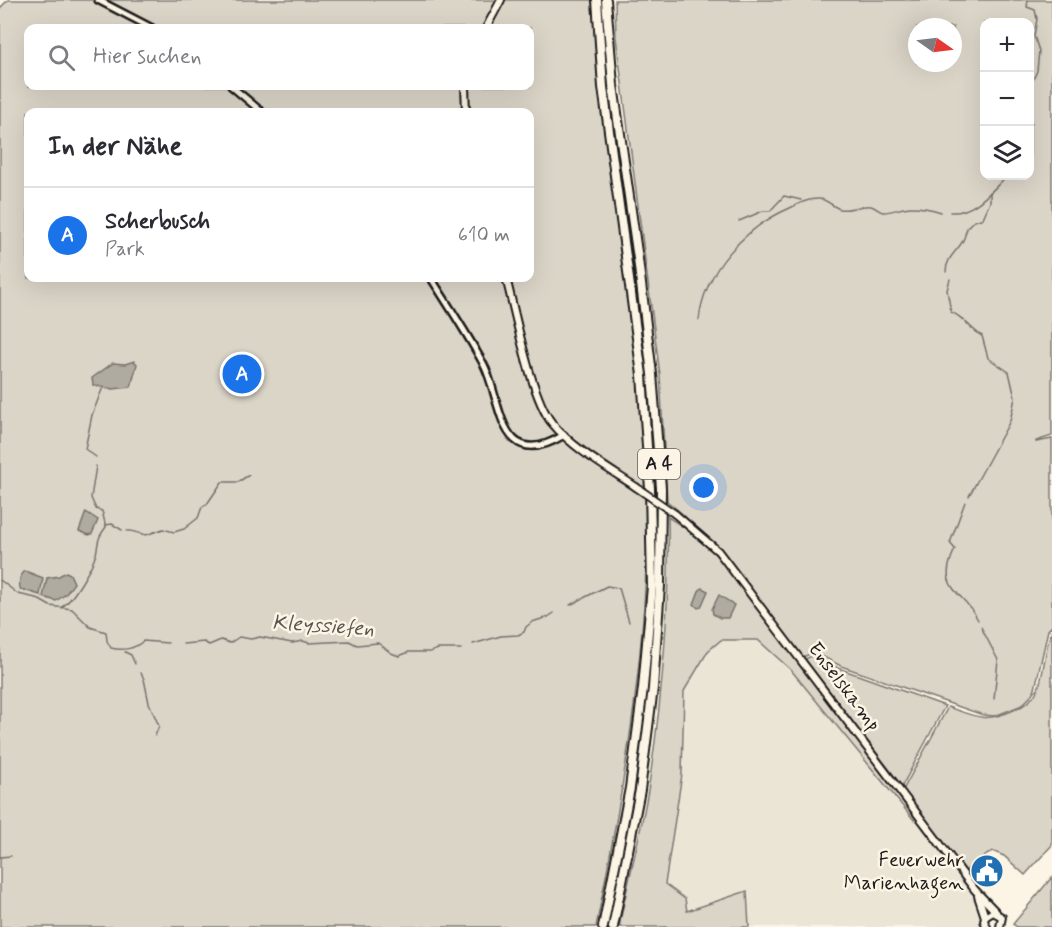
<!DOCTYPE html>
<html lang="de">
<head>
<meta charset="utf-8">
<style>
	body { margin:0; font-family:Mynerve,sans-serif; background:#f7f7f7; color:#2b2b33 }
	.controls { position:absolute; right:18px; top:18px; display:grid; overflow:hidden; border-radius:12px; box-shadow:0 6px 24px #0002 }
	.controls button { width:54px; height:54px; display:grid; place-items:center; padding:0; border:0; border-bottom:2px solid #e1e1e2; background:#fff; color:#2b2b33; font:30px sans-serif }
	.compass { position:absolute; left:908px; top:18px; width:54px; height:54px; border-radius:50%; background:#fff; box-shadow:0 6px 24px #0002; rotate:104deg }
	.you { position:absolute; left:704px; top:488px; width:21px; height:21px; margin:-15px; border:4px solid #fff; border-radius:50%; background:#1a73e8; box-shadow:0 0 0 9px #1a73e833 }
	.badge { display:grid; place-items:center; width:39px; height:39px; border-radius:50%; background:#1a73e8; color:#fff; font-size:20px; font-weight:700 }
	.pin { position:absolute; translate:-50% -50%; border:3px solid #fff; box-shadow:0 2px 6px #0006 }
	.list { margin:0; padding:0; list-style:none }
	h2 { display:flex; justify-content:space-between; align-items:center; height:78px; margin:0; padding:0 24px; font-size:26px }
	h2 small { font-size:20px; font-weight:400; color:#7c7c81 }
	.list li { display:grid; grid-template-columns:39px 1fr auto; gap:18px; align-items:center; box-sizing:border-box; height:96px; padding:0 24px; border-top:2px solid #e1e1e2 }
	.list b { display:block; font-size:22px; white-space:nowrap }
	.list p { margin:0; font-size:20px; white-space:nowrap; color:#7c7c81 }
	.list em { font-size:20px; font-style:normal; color:#7c7c81 }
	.icon { flex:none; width:33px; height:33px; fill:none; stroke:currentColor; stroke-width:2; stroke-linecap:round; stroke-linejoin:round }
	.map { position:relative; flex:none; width:1052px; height:927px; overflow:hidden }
	.search { position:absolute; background:#fff; box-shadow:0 6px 24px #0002; left:24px; top:24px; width:510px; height:66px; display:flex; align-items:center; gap:15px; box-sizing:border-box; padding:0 21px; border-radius:12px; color:#7c7c81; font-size:22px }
	.panel { position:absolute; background:#fff; box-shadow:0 6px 24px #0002; left:24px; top:108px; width:510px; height:174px; border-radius:12px }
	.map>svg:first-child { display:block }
	.built { fill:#ebe5d6 }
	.green { fill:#dbd5c8; stroke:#7c7872; stroke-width:1.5; fill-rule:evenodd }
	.water { fill:#b0aba1; stroke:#75726c; stroke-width:1.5 }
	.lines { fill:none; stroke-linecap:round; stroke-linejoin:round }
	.stream { stroke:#75726c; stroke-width:1.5 }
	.tertiary-casing { stroke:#1c1c1c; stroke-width:10 }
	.secondary-casing { stroke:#1c1c1c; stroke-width:10 }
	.motorway-casing { stroke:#1c1c1c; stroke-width:12 }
	.tertiary { stroke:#fcf5e5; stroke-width:5 }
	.secondary { stroke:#fcf5e5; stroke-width:6 }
	.motorway { stroke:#fcf5e5; stroke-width:8 }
	.secondary-bridge-casing { stroke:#1c1c1c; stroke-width:10; stroke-linecap:butt }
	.secondary-bridge { stroke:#fcf5e5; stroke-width:6 }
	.labels { text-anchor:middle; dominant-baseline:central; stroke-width:5; stroke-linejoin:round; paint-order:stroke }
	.shield { fill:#fcf5e5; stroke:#5f5d58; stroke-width:1.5 }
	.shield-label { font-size:18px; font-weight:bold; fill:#1c1c1c }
	.street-label { font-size:20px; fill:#1c1c1c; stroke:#fcf5e5 }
	.poi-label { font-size:20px; fill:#1c1c1c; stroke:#fcf5e5; text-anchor:end }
	.water-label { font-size:21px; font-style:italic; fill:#575551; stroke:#fcf5e5 }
</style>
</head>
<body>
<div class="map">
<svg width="1052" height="927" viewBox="0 0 1052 927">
	<rect width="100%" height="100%" fill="#fcf5e5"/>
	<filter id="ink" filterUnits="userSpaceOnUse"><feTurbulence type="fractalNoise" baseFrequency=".0167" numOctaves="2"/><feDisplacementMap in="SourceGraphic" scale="12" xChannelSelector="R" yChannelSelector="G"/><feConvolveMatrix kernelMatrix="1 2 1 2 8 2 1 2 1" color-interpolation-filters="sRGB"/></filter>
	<g filter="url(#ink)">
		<polygon class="built" points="721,640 758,640 791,670 918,817 979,905 981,924 983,927 749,927 747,891 686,911 665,885 682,774 684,691 708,651"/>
		<g class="green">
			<path d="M 8,0 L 592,0 C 594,30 596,59 599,89 C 615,222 644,355 647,490 C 650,637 625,783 596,927 L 0,927 L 0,8 ZM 28,28 L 530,28 L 530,86 L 28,86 ZM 28,112 L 530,112 L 530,278 L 28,278 Z"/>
			<path d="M 615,0 L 1052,0 L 1052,436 L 1036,441 L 1036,442 L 1052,439 L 1052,626 L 1048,630 L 1035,689 L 1030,697 L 1022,705 L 995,716 L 983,715 L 841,666 L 814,652 L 803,657 C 760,603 721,544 667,501 L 660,375 L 616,37 ZM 984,22 L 1030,22 L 1030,176 L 984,176 ZM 917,27 L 953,27 L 953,63 L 917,63 Z"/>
			<path d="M 668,517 L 688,530 L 717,556 L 918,817 L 914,820 L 791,670 L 758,640 L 721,640 L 708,651 L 684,691 L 682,774 L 665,884 L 685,899 L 687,911 L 747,891 L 749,927 L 619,927 C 629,875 644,823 651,771 C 663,687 670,601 668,517 Z"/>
			<path d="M 1052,631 L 1052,845 L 1025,875 L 1004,856 L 992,851 L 965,871 L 903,790 L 948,707 C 976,717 985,723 1014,710 C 1025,706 1033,700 1038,689 C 1045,671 1044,649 1052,631 Z"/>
			<polygon points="814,655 838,668 945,706 902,786 805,659"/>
			<polygon points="1052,877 1052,927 1017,927 1013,924"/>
		</g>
		<g class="water">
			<polygon points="134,361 137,364 131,387 113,389 93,385 92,378 113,363 125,364"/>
			<polygon points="86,512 98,520 92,534 89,535 79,531"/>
			<path d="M 25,571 L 43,578 L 40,595 L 20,589 C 19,582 19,576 25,571 Z"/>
			<polygon points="66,572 70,574 74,583 66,594 56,601 43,597 47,578 59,576"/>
			<polygon points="702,588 708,591 701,607 698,608 694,604 699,591"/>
			<polygon points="719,595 734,605 728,618 720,618 713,614 712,609"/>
		</g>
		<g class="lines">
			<g class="stream">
				<polyline points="1028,0 1027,7 1035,10 1037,19 1034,36 1039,51 1037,71 1030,86"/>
				<polyline points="1030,122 1032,124"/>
				<path d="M 950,212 C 974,214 991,191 1007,176"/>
				<polyline points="739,221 763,211 770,211 784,196 801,200"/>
				<path d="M 946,272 C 946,256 960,250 964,238 C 966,233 965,229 970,224 C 973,221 979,220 983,218 L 990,202 L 990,192"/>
				<path d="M 950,279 L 947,290 L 951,312 C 964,317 970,329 982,336 L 988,358 L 1009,372 L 1015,398 L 1010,421 L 969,496"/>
				<path d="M 699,320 C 704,270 746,227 790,208 C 799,203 809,198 820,199 C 826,199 833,207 840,209 C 850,211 862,204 871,206 C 876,207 879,212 884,212 C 892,212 902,207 911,207 C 920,207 932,209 941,212"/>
				<polyline points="96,457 85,449 92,415 103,387"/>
				<path d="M 965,502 L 950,543 L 955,549 C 935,591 963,589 978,620"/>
				<polyline points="106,525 112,524 122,530"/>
				<polyline points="127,531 131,531 146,535 163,529 174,532 184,529 198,518 202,507 207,504 222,482 238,482 249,475"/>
				<path d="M 0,580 L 18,594 L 36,598 L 50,606 L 72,609 L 90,627 L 106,632 L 107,641 L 111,648 C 122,651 135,649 143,641 L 168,643"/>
				<polyline points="570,605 607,586 619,588 629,622"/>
				<path d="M 62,607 C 73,600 92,567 96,554 C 99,540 97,539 106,527 L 102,511 L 96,509 L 91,498 L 96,466"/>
				<polyline points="981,627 998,660 994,699"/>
				<polyline points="183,644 204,642 209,645 221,640 230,643 239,637 251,639 260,637 292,643 303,641 309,643 349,641 357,645 378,643 391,653 399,656 409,652 430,652 438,649 461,649"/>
				<polyline points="473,644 501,636 518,635 524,632 526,627 532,622 548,617 554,613"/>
				<polyline points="125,652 131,655 135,664"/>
				<polyline points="141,673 144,679 149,703 159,726 155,736"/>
				<polyline points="0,857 11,856"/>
			</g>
			<g class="tertiary-casing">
				<g id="tertiary">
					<polyline points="98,0 152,28"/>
					<polyline points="231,86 262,112"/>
					<path d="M 431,278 C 449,306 468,335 484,365 C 502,400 498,475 564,435"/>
				</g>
			</g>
			<g class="secondary-casing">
				<g id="secondary">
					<polyline points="486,28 501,0"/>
					<polyline points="465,86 466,112"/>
					<path d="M 506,278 C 515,311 531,398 552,423 C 572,448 609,469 636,487"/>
					<polyline points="675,514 718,551 975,890 996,912"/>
					<polyline points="978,896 985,917"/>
					<polyline points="987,927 984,921 985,917 993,912 1002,917 1000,927"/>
				</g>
			</g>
			<g class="motorway-casing">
				<g id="motorway">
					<polyline points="597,0 603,87 642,375 650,489 652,586 643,688 630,788 603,927"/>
					<polyline points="606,0 613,85 638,259 652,374 661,488 660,586 653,688 640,790 613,927"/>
				</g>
			</g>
			<use href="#tertiary" class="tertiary"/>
			<use href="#secondary" class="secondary"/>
			<use href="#motorway" class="motorway"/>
			<g class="secondary-bridge-casing">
				<polyline id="secondary-bridge" points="636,487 675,514"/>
			</g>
			<use href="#secondary-bridge" class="secondary-bridge"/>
		</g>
	</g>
	<defs>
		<g id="civic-disc" transform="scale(1.725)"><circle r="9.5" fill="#1f6fb2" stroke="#fcf5e5"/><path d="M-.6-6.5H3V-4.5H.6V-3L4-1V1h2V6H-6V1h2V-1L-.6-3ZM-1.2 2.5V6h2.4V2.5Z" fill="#fff"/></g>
	</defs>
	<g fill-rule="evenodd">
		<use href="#civic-disc" x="987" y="871"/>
	</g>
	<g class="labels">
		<rect class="shield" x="638" y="449" width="42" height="30" rx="4.5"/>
		<g class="shield-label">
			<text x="659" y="464">A 4</text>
		</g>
		<g class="street-label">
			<text transform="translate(844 687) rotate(53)">Enselskamp</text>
		</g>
		<g class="poi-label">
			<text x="964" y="860">Feuerwehr<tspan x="964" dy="23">Marienhagen</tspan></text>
		</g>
		<g class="water-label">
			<text transform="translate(323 626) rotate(4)">Kleyssiefen</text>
		</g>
	</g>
</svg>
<div class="controls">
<button>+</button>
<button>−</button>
<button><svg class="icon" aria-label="layers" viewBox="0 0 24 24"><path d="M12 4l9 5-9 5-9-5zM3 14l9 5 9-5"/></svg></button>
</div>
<svg class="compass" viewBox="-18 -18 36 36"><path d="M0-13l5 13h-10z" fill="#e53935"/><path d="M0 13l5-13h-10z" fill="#7c7c81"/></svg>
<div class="you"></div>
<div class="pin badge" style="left:242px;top:374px">A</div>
<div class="search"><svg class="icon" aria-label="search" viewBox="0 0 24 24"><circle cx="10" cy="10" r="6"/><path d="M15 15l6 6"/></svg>Hier suchen</div>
<section class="panel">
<h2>In der Nähe<small></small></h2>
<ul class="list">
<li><span class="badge">A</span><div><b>Scherbusch</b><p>Park</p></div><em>610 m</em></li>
</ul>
</section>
</div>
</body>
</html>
